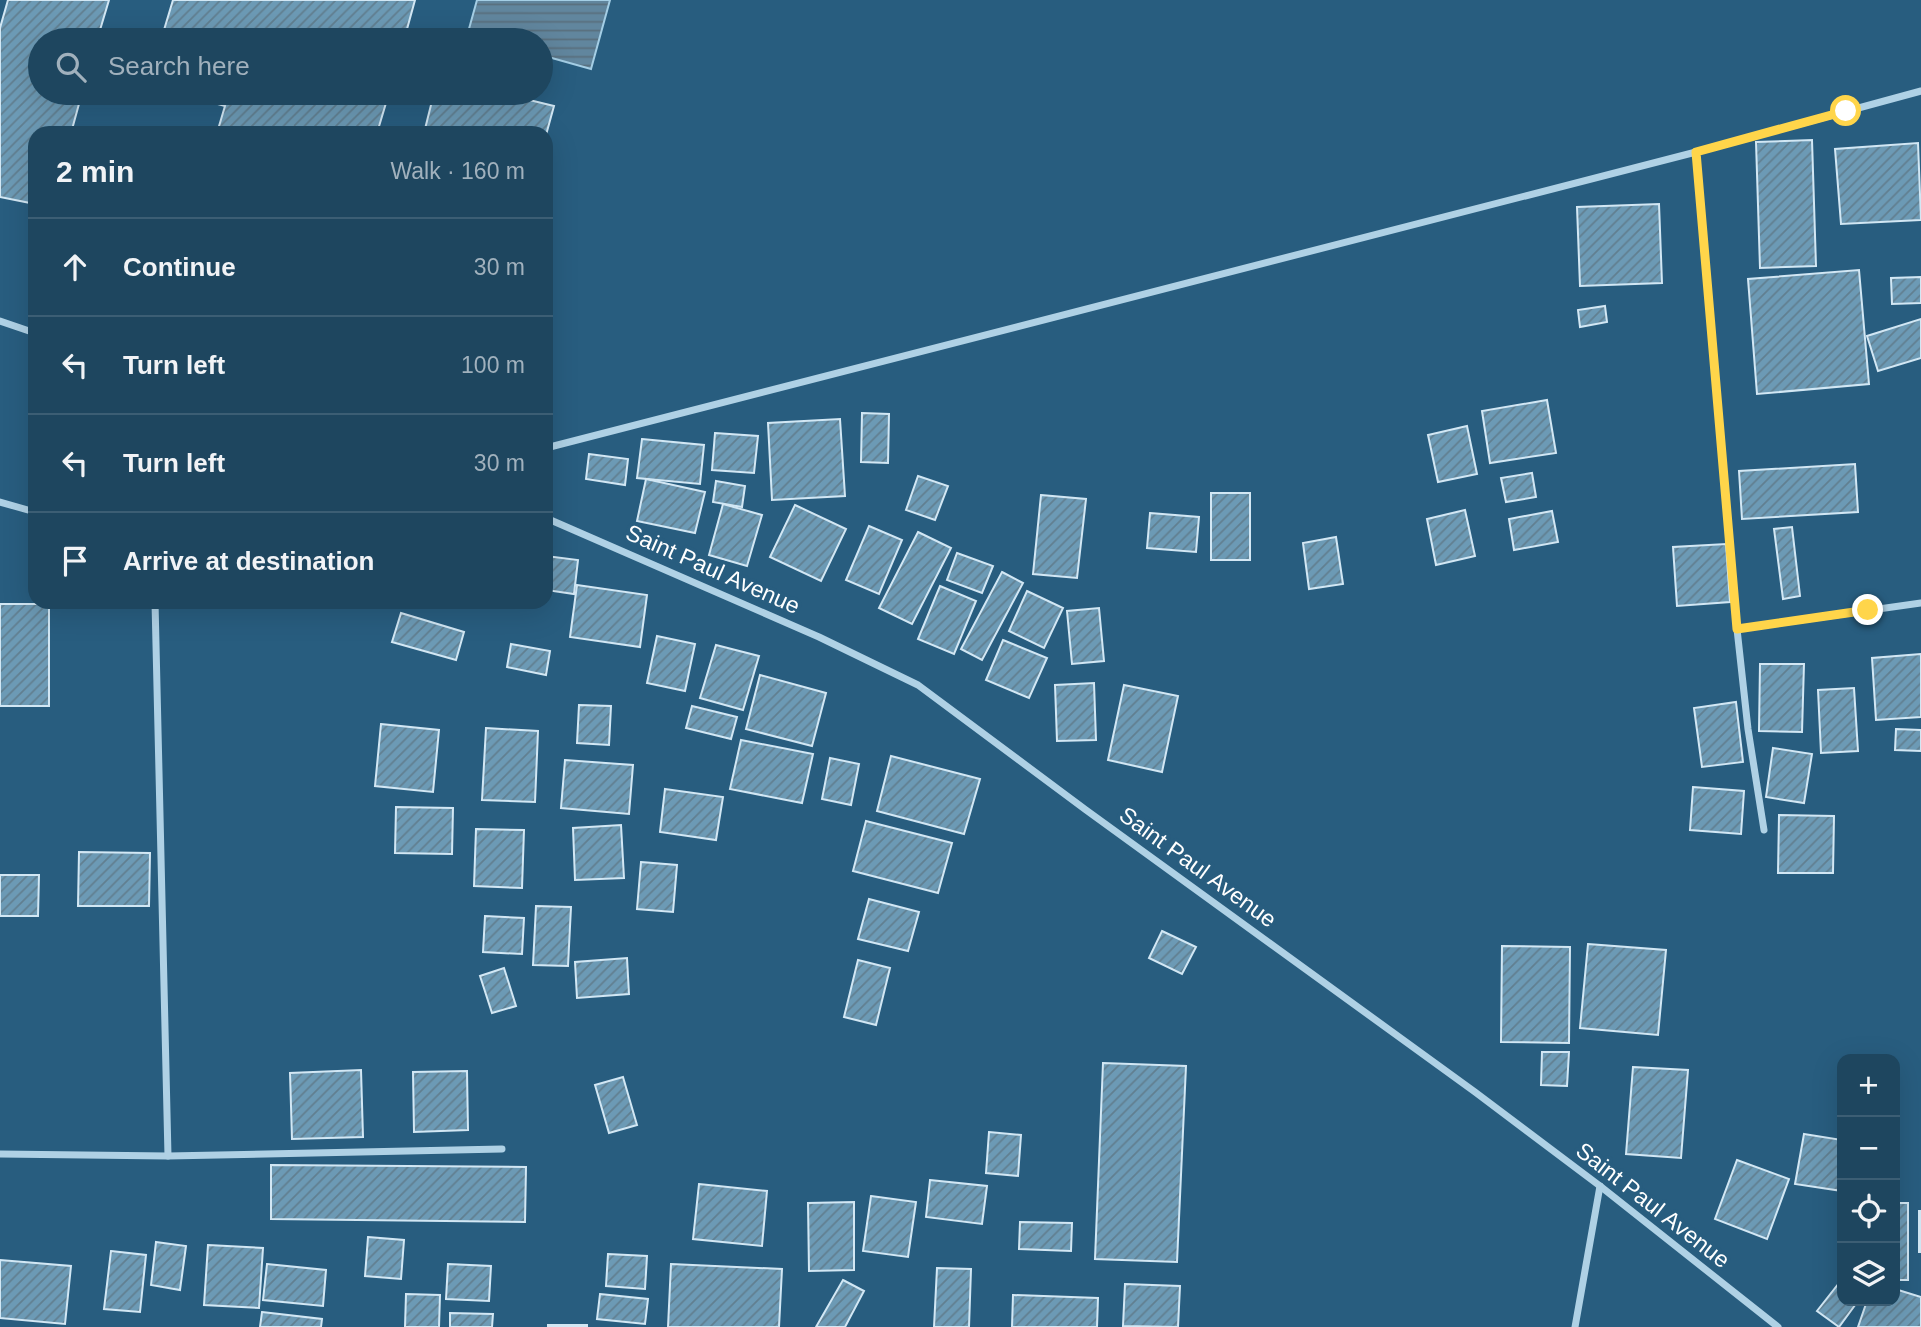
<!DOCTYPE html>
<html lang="en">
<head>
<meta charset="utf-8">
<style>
	body { margin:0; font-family:Arial,sans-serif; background:#264d65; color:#f1f3f6 }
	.controls { position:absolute; right:21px; bottom:21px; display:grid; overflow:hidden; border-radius:14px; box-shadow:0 7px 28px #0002 }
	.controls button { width:63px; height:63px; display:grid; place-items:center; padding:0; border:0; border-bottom:2px solid #3c5e74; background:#1e465f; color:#f1f3f6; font:35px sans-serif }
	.stop { position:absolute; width:21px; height:21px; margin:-16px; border:5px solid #ffd54a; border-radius:50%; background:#fff }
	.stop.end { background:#ffd54a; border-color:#fff; box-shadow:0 2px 7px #0008 }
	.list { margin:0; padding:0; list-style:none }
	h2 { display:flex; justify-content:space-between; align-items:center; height:91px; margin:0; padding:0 28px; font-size:30px }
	h2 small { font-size:23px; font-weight:400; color:#a1b1bd }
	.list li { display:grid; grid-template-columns:46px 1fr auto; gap:21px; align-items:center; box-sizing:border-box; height:98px; padding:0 28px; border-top:2px solid #3c5e74 }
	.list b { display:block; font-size:26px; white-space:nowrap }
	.list em { font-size:23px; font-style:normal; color:#a1b1bd }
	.icon { flex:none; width:38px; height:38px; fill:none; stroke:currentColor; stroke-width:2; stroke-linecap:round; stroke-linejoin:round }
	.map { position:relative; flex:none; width:1921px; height:1327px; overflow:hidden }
	.search { position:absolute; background:#1e465f; box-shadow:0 7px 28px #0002; left:28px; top:28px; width:525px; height:77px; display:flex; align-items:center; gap:18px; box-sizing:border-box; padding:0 24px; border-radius:38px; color:#a1b1bd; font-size:26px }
	.panel { position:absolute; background:#1e465f; box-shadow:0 7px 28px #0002; left:28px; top:126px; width:525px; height:483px; border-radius:21px }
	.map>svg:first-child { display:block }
	.water { fill:url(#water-rules); stroke:#a4cee5; stroke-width:2 }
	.building { fill:url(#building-hatch); stroke:#d2e7f4; stroke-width:2 }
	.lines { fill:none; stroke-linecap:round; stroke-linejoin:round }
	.street { stroke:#afd1e5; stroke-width:7 }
	.route { stroke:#ffd54a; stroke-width:9 }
	.labels { text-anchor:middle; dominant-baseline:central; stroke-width:7; stroke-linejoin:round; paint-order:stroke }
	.street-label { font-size:23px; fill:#fff; stroke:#285d7f }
</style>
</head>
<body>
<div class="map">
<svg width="1921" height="1327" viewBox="0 0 1921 1327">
	<defs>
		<pattern id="water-rules" width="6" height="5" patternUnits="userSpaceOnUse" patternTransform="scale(1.75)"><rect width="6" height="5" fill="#61869e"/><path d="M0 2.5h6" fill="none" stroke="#596f7d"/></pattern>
		<pattern id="building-hatch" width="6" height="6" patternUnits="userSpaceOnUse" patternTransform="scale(1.75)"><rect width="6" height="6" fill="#6c9ab5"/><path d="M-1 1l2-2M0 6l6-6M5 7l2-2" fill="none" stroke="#617f90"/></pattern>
	</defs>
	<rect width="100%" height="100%" fill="#285d7f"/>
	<polygon class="water" points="477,0 610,0 591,69 541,55 541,40 484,40 467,36"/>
	<g class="building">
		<polygon points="8,0 109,0 97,40 40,40 40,93 82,93 71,133 35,133 35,204 0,197 0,28"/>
		<polygon points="173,0 415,0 404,40 161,40"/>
		<polygon points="178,93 389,93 377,133 315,133 294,127 293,133 217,133 225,106"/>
		<polygon points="434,93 501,93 554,106 546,135 546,133 424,133"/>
		<polygon points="1812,140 1816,266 1760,268 1756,142"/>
		<polygon points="1918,143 1921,220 1841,224 1835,149"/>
		<polygon points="1659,204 1662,283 1580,286 1577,207"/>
		<polygon points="1859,270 1869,384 1757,394 1748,279"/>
		<polygon points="1921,277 1921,303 1892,304 1891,278"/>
		<polygon points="1605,306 1607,322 1580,327 1578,310"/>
		<polygon points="1921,319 1921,358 1878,371 1867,336"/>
		<polygon points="1547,400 1556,453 1490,463 1482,411"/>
		<polygon points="862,413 889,414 888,463 861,462"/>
		<polygon points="840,419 845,496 772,500 768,423"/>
		<polygon points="1467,426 1477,474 1438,482 1428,435"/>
		<polygon points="715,433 758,436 754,473 712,470"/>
		<polygon points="642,439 704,445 700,484 637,478"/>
		<polygon points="589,454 628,459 625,485 586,479"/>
		<polygon points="1855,464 1858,512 1742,519 1739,471"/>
		<polygon points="1532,473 1536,497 1506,502 1501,478"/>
		<polygon points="918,476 948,486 935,520 906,510"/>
		<polygon points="646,479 705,492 695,533 637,521"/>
		<polygon points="716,481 745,486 742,507 713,502"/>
		<rect x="1211" y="493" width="39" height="67"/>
		<polygon points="1041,495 1086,499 1077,578 1033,574"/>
		<polygon points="723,504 762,515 747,566 709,555"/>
		<polygon points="795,505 846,529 821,581 770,557"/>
		<polygon points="1465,510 1475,556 1436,565 1427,519"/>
		<polygon points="1552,511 1558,542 1514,550 1509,519"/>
		<polygon points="1150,513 1199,517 1196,552 1147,548"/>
		<polygon points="869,526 902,540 879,594 846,580"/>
		<polygon points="1792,527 1800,596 1783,599 1774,529"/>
		<polygon points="918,532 951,548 912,624 879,608"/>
		<polygon points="1336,537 1343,584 1309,589 1303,543"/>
		<polygon points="1726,544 1730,602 1677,606 1673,547"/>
		<polygon points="957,553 993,566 982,593 947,580"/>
		<polygon points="546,556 578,560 574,594 546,590"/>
		<polygon points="1002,572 1023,583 982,660 961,649"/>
		<polygon points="577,585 647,595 640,647 570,637"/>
		<polygon points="940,586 976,601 954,654 918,639"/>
		<polygon points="1027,591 1063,608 1044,648 1009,631"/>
		<rect x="0" y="604" width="49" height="102"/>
		<polygon points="1099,608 1104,661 1072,664 1067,611"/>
		<polygon points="401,613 464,632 456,660 392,642"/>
		<polygon points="657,636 695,644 685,691 647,683"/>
		<polygon points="1003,640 1047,658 1029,698 986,680"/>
		<polygon points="511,644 550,651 546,675 507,667"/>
		<polygon points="716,645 759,656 743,710 700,698"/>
		<polygon points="1921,654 1921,717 1876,720 1872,658"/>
		<polygon points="1760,664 1804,664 1802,732 1759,731"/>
		<polygon points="760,675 826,693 812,746 746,729"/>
		<polygon points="1094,683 1096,740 1057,741 1055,685"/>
		<polygon points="1124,685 1178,696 1162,772 1108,760"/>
		<polygon points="1854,688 1858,751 1821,753 1818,690"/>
		<polygon points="1736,702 1743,762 1702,767 1694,708"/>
		<polygon points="579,705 611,706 609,745 577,743"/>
		<polygon points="692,706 737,717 731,739 686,728"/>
		<polygon points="381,724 439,730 433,792 375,786"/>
		<polygon points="486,728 538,731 535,802 482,800"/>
		<polygon points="1896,729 1921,730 1921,751 1895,750"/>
		<polygon points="741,740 813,754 802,803 730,789"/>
		<polygon points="1773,748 1812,754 1804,803 1766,797"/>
		<polygon points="891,756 980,779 964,834 877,811"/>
		<polygon points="830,758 859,764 851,805 822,799"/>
		<polygon points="565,760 633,765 629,814 561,808"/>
		<polygon points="1693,787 1744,791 1741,834 1690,830"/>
		<polygon points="665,789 723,797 716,840 660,832"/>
		<polygon points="396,807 453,808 452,854 395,853"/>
		<polygon points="1779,815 1834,816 1833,873 1778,873"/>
		<polygon points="866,821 952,843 938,893 853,871"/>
		<polygon points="621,825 624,878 575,880 573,828"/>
		<polygon points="476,829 524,830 522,888 474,886"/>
		<polygon points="79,852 150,853 149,906 78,906"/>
		<polygon points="641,862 677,865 673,912 637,909"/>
		<polygon points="0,875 39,875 38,916 0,916"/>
		<polygon points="869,899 919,912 908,951 858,939"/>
		<polygon points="536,906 571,907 568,966 533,965"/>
		<polygon points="485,916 524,918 522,954 483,952"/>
		<polygon points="1162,931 1196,947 1182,974 1149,958"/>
		<polygon points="1588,944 1666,950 1658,1035 1580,1028"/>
		<polygon points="1502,946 1570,947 1569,1043 1501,1042"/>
		<polygon points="627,958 629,994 577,998 575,962"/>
		<polygon points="858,960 890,968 876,1025 844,1017"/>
		<polygon points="504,968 516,1006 492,1013 480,976"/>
		<polygon points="1542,1052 1569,1052 1567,1086 1541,1085"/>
		<polygon points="1103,1063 1186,1066 1177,1262 1095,1259"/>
		<polygon points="1633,1067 1688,1070 1681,1158 1626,1154"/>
		<polygon points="361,1070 363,1137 292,1139 290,1073"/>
		<polygon points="467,1071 468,1130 414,1132 413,1072"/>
		<polygon points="623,1077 637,1125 609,1133 595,1085"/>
		<polygon points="989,1132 1021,1135 1018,1176 986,1173"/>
		<polygon points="1804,1134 1842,1140 1842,1191 1795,1184"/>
		<polygon points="1737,1160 1789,1179 1767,1239 1715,1219"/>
		<polygon points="271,1165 526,1167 525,1222 271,1219"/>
		<polygon points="930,1180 987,1186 982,1224 926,1217"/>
		<polygon points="699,1184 767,1191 762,1246 693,1239"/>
		<polygon points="871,1196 916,1202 908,1257 863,1251"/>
		<polygon points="854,1202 854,1270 809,1271 808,1203"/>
		<rect x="1895" y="1203" width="13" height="77"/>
		<rect x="1919" y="1211" width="2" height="41"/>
		<polygon points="1020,1222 1072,1223 1071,1251 1019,1249"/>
		<polygon points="368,1237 404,1240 401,1279 365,1276"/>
		<polygon points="156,1242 186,1246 180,1290 151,1285"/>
		<polygon points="208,1245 263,1248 259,1308 204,1305"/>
		<polygon points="111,1251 146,1255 140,1312 104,1309"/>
		<polygon points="608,1254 647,1256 645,1289 606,1286"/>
		<polygon points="0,1260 71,1266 65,1324 0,1318"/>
		<polygon points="267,1264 326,1270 323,1306 263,1300"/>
		<polygon points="448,1264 491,1266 489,1301 446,1299"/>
		<polygon points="671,1264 782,1269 779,1327 668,1327"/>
		<polygon points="937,1268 971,1269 969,1327 934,1327"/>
		<polygon points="843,1280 864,1291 845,1327 816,1327"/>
		<polygon points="1839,1283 1842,1285 1842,1301 1858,1301 1839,1327 1817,1311"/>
		<polygon points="1125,1284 1180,1286 1178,1327 1123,1326"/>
		<polygon points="1895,1289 1921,1297 1921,1327 1858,1327 1867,1301 1895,1301"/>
		<polygon points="406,1294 440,1295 439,1327 405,1327"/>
		<polygon points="600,1294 648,1299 645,1324 597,1319"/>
		<polygon points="1013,1295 1098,1298 1097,1327 1012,1327"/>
		<polygon points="262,1312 322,1319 321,1327 260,1327"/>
		<polygon points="450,1313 493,1314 492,1327 450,1327"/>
		<rect x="548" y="1325" width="39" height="2"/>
	</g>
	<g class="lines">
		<g class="street">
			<polyline points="1696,152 1737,629 1921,603"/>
			<polyline points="0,321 35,333"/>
			<polyline points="546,448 1696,152 1921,91"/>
			<polyline points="0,502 35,512"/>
			<polyline points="546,518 819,637 918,685 1086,810 1475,1092 1600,1186 1778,1327"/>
			<polyline points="155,602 168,1156"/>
			<polyline points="1737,629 1748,729 1764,830"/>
			<polyline points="0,1154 168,1156 502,1149"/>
			<polyline points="1575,1327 1600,1186"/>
		</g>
	</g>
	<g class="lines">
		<polyline class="route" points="1846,111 1696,152 1737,629 1868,610"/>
	</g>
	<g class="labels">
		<g class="street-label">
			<text transform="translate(713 569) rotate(24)">Saint Paul Avenue</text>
			<text transform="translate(1198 867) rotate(36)">Saint Paul Avenue</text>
			<text transform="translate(1653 1205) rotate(38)">Saint Paul Avenue</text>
		</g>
	</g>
</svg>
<div class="controls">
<button>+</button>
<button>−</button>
<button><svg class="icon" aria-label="locate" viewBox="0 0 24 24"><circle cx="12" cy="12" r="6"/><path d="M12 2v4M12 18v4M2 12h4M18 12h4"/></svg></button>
<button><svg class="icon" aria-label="layers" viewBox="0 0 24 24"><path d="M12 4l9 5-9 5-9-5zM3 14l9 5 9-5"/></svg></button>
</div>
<div class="stop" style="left:1846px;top:111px"></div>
<div class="stop end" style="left:1868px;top:610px"></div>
<div class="search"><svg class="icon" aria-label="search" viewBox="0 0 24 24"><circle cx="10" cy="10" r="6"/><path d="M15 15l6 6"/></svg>Search here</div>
<section class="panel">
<h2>2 min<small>Walk · 160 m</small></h2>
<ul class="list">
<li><svg class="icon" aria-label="ahead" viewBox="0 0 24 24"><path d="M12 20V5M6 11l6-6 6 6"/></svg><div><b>Continue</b></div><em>30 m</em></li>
<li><svg class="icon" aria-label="left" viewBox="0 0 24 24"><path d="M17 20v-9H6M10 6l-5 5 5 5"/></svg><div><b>Turn left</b></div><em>100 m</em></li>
<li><svg class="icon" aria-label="left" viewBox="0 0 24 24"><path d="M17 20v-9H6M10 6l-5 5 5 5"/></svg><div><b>Turn left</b></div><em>30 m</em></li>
<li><svg class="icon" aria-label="arrive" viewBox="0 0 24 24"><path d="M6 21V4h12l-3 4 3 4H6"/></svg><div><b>Arrive at destination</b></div></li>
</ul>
</section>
</div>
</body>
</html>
